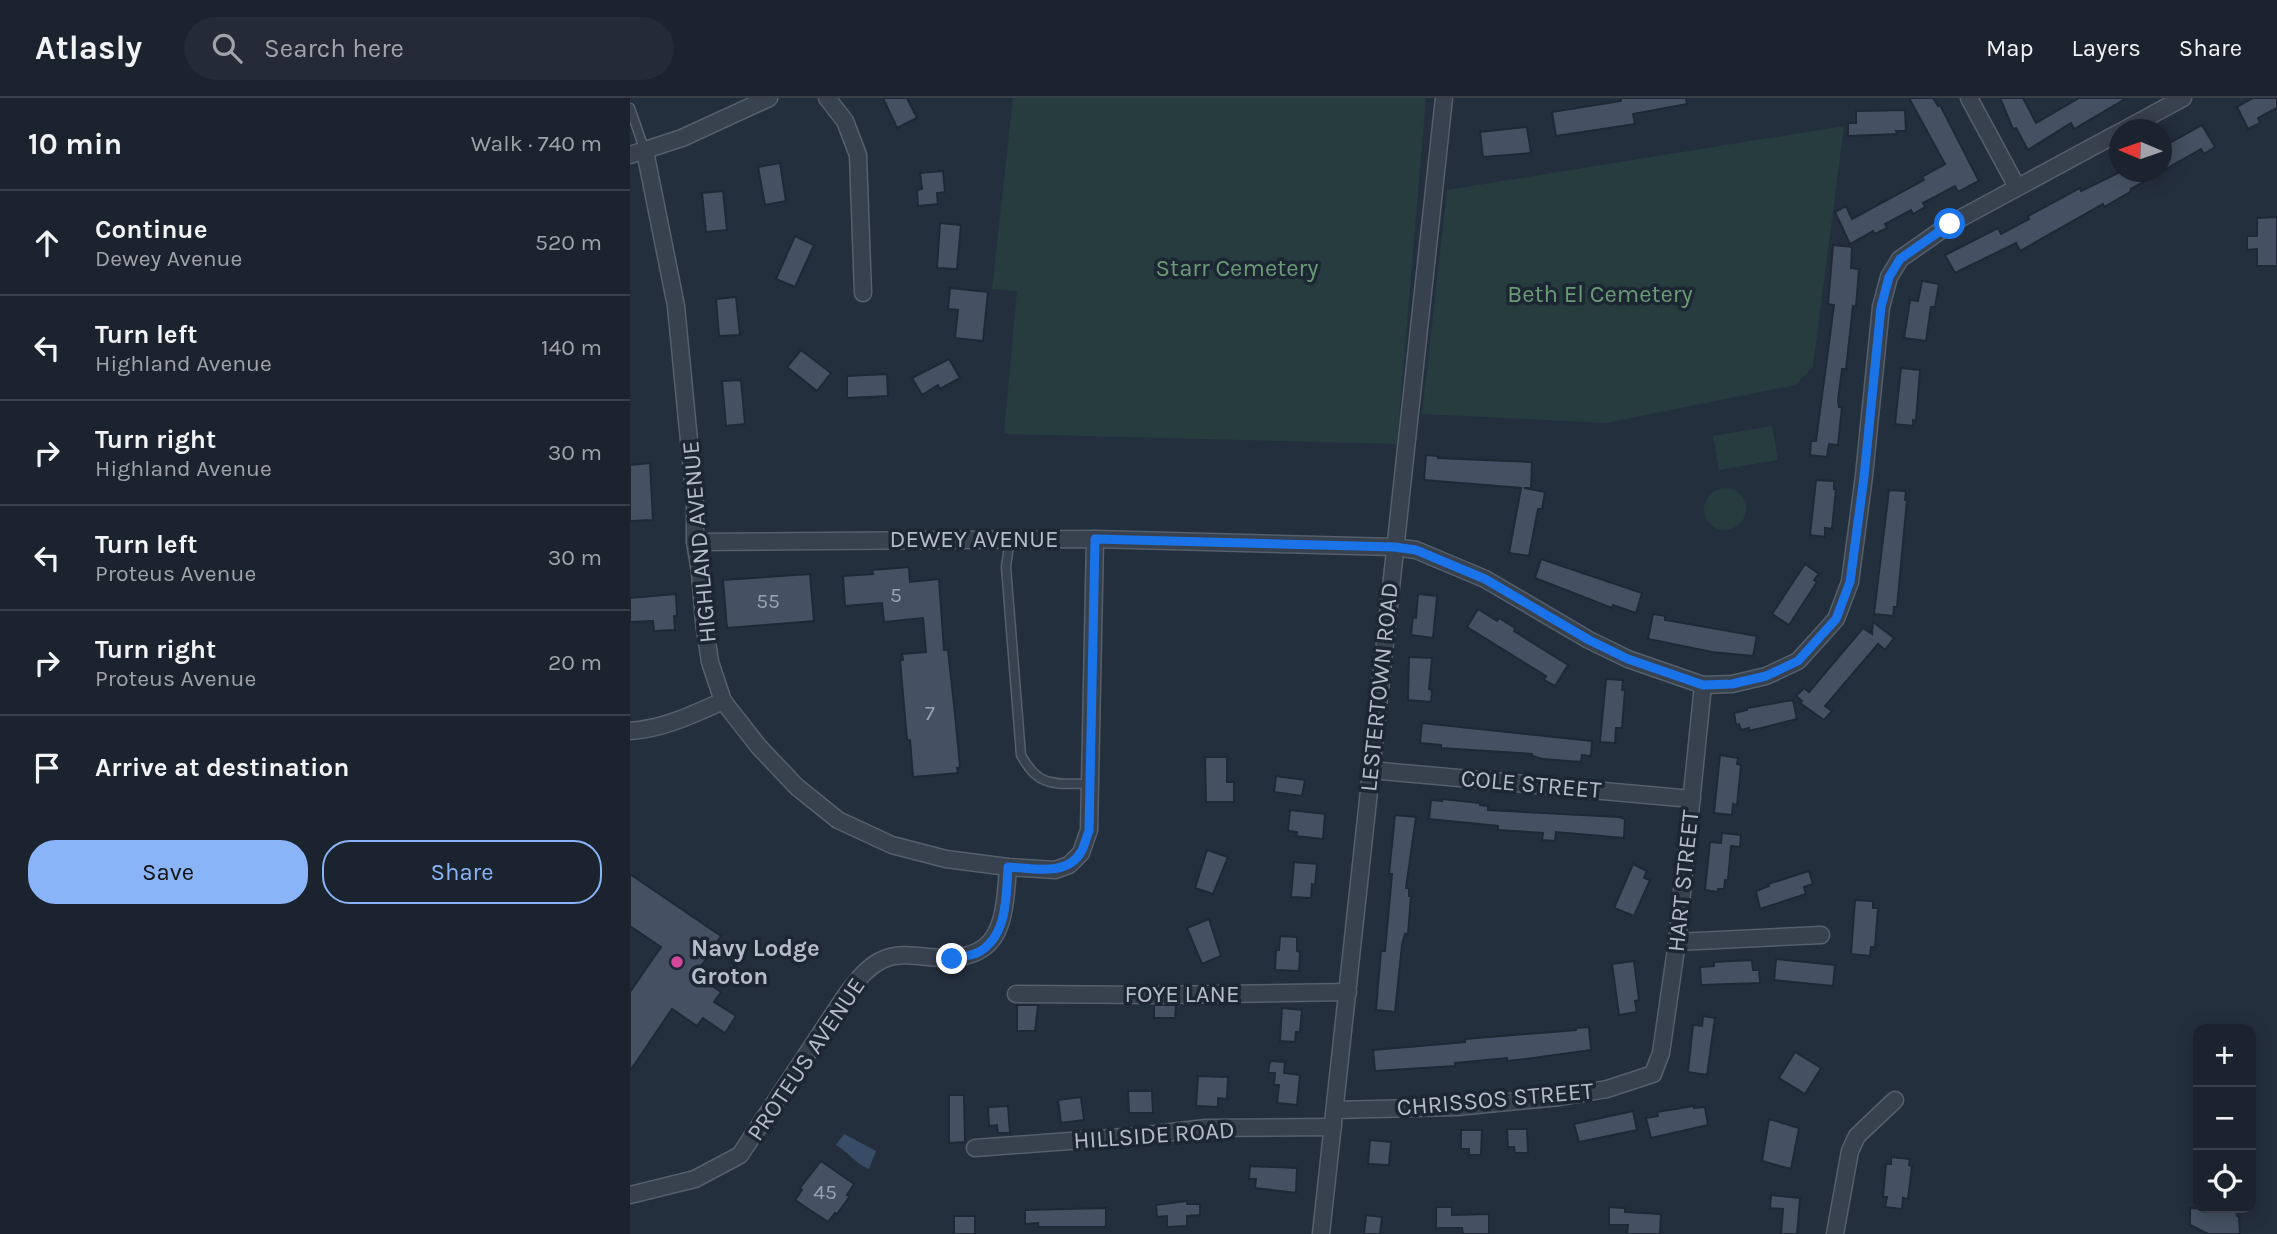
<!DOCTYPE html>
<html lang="en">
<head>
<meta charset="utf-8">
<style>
	body { margin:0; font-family:Karla,sans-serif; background:#242b36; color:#f1f3f6 }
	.controls { position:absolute; right:21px; bottom:21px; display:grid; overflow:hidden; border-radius:14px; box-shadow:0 4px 18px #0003 }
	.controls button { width:63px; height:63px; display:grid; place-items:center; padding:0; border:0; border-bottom:2px solid #39404a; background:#1b232e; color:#f1f3f6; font:35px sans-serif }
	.compass { position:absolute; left:1479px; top:21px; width:63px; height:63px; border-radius:50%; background:#1b232e; box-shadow:0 4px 18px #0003; rotate:272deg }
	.stop { position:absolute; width:21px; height:21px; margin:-16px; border:5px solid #1a73e8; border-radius:50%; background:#fff }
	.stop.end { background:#1a73e8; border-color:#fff; box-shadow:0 2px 7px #0008 }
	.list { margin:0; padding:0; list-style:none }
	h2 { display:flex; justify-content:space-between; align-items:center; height:91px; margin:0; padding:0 28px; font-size:30px }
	h2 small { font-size:23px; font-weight:400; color:#a0a4aa }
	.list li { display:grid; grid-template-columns:46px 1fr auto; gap:21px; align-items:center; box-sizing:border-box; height:105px; padding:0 28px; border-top:2px solid #39404a }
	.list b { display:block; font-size:26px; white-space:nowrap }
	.list p { margin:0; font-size:23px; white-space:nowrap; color:#a0a4aa }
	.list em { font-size:23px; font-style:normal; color:#a0a4aa }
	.actions { display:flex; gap:14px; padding:21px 28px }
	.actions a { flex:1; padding:16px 0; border:2px solid #8ab4f8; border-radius:28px; text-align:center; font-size:24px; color:#8ab4f8 }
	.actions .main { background:#8ab4f8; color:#111 }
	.icon { flex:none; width:38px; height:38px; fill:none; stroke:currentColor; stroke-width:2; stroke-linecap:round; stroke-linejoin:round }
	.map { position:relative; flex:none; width:1647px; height:1136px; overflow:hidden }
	header { display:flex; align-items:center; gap:42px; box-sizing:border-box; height:98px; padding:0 35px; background:#1b232e; border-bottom:2px solid #39404a }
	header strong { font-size:33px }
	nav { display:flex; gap:38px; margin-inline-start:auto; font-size:24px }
	.search { width:490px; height:63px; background:#242b36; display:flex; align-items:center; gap:18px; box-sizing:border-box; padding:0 24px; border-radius:38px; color:#a0a4aa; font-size:26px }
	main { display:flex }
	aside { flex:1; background:#1b232e }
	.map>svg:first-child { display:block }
	.green { fill:#263c3f }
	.water { fill:#394c67 }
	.building { fill:#455162; stroke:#1f2835; stroke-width:2 }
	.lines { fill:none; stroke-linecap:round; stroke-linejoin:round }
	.lane-casing { stroke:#565f6c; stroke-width:11 }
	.street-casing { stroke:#565f6c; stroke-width:19 }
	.lane { stroke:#38414e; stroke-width:8 }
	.street { stroke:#38414e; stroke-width:16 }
	.route { stroke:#1a73e8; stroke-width:9 }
	.hotel-dot { fill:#d1479c; stroke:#1d2633; stroke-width:2.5 }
	.labels { text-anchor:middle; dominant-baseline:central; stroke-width:7; stroke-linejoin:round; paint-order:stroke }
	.number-label { font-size:21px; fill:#98a1af }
	.park-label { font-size:24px; fill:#6b9a76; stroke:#1d2633 }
	.street-label { font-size:24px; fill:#b4bcc9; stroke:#1d2633 }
	.poi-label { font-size:24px; font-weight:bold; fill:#b4bcc9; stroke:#1d2633; text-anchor:start }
</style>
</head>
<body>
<header>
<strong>Atlasly</strong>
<div class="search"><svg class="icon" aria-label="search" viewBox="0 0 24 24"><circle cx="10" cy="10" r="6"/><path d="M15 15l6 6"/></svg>Search here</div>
<nav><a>Map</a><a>Layers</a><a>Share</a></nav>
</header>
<main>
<aside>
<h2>10 min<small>Walk · 740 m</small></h2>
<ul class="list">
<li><svg class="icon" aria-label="ahead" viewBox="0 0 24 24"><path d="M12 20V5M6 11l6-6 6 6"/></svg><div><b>Continue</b><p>Dewey Avenue</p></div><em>520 m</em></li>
<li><svg class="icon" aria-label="left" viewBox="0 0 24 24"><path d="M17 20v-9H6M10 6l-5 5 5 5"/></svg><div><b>Turn left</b><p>Highland Avenue</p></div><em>140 m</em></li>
<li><svg class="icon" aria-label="right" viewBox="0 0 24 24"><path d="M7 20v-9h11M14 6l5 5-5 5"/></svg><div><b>Turn right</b><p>Highland Avenue</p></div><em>30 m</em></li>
<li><svg class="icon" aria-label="left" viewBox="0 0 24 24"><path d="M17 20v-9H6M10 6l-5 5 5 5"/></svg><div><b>Turn left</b><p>Proteus Avenue</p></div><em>30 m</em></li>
<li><svg class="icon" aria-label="right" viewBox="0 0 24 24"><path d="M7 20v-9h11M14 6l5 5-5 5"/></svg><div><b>Turn right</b><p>Proteus Avenue</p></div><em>20 m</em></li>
<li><svg class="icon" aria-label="arrive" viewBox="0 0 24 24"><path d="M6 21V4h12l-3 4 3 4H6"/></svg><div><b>Arrive at destination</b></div></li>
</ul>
<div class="actions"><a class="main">Save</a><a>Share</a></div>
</aside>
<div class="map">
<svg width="1647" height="1136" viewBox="0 0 1647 1136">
	<rect width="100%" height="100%" fill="#242f3e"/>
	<g class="green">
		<polygon points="383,0 796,0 767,346 374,336 387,193 362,191"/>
		<polygon points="1214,28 1183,269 1165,287 976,325 792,316 817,92"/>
		<polygon points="1142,328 1148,362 1089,372 1083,338"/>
		<circle cx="1095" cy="411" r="21"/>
	</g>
	<path class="water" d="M 214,1036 L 246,1053 L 239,1071 C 226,1066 218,1054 206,1047 Z"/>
	<g class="building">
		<polygon points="253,0 277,0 287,20 267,30"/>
		<polygon points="991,0 1056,0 1057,6 1003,16 1005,26 926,38 922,14 991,3"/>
		<polygon points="1279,0 1303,0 1308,8 1310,7 1349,83 1328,94 1325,88 1293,105 1295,109 1283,116 1281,112 1255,126 1257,130 1245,136 1243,133 1220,146 1205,114 1216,108 1222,121 1294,82 1292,79 1315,66"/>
		<polygon points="1370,0 1393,0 1406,25 1449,0 1497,0 1444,31 1441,25 1398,52 1386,30 1383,31"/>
		<polygon points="1623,0 1647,0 1647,10 1628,20 1630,25 1618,31 1607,9"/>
		<polygon points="1275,12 1276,33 1266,33 1267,36 1218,38 1218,25 1226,25 1226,13"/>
		<polygon points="1572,27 1585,49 1574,56 1571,51 1501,91 1500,94 1474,109 1473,106 1390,153 1386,145 1325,175 1315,157 1368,130 1371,136 1399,121 1398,118 1450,90 1451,93 1490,74 1531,74 1531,50"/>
		<polygon points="897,29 901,55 853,59 850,34"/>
		<polygon points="150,65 156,103 135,107 128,69"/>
		<polygon points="313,73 315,94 307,95 308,106 288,108 287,92 292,91 290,75"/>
		<polygon points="93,93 97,132 76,134 72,95"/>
		<polygon points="1647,119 1647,168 1627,168 1627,151 1617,152 1617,138 1627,138 1627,120"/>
		<polygon points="310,125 331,127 327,171 307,170"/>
		<polygon points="165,138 184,147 165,189 146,181"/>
		<polygon points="1203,147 1222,149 1221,170 1229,171 1226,209 1223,208 1216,271 1212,271 1208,303 1209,309 1212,309 1208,347 1199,346 1197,359 1180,357 1181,343 1186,343 1204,207 1198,206"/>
		<polygon points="1292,183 1309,186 1305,209 1301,209 1296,243 1274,240 1280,202 1288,203"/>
		<polygon points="320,190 358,194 353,243 325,240 328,212 318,211"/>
		<polygon points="106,199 110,237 89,238 86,201"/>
		<polygon points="171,252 201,275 187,293 157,269"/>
		<polygon points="319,261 330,280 310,291 308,287 292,297 282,280"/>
		<polygon points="1271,270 1290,272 1286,323 1283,322 1283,328 1265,326"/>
		<polygon points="257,276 258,298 217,300 217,278"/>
		<polygon points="111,282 115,326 96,328 92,283"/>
		<polygon points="796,357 808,358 808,360 902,364 901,390 894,390 915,394 912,411 908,411 899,458 879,455 891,390 794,382"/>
		<polygon points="20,365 23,422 0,423 0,367"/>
		<polygon points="1186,382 1204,383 1204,391 1206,391 1202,431 1195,430 1195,439 1180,437"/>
		<polygon points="1259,392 1276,393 1275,402 1277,402 1267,509 1264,509 1263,518 1244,516"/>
		<polygon points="911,461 1012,495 1006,515 983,507 982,510 905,480"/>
		<polygon points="1175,466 1189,476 1184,482 1187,484 1159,527 1142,516"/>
		<polygon points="279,469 280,484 309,481 314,552 318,552 325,616 330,669 327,670 328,675 283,679 280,642 277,642 270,562 273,562 272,556 296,554 293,520 254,524 252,505 215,508 213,478 243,476 242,472"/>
		<polygon points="180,476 184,523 97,530 93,482"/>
		<polygon points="46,496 47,518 44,518 45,532 24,533 23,523 0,524 0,500"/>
		<polygon points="788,496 807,498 803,540 781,537 783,519 786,520"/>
		<polygon points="848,511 867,523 869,520 885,530 884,533 938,567 925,588 914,582 916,578 837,529"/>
		<polygon points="1023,516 1035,518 1035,522 1127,538 1123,558 1082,554 1018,541"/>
		<polygon points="1243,524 1264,540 1255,552 1248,546 1195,608 1202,613 1194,622 1170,605 1172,603 1166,598 1174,590 1179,594 1233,530 1242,536"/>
		<polygon points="779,559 802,560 799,591 802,592 801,604 778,602"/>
		<polygon points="976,581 993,582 992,592 995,592 992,630 986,630 985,645 970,644"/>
		<polygon points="1163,602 1167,621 1119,633 1119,630 1111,632 1109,626 1106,627 1104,615 1117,612 1117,610"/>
		<polygon points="792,625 962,643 961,658 952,657 951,664 913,661 902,658 902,656 811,650 811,647 790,645"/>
		<polygon points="1090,657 1108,660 1107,666 1111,667 1107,707 1103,706 1102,717 1084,715"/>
		<polygon points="575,659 597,659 597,684 604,684 604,704 576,704"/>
		<polygon points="646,678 675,682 672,698 644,694"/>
		<polygon points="812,701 850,705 850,707 858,708 858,712 989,719 995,721 994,740 926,734 925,743 912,742 913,735 868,732 868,728 799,721 801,702 812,703"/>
		<polygon points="660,712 695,716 693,741 666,738 667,734 658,733"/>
		<polygon points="765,717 786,719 776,790 779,790 779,798 781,798 778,836 775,836 772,847 765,914 746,912 751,853 755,853 762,776 759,776"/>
		<polygon points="1092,735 1111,737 1110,749 1101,748 1098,782 1095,782 1094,791 1088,791 1088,794 1075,792 1080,744 1091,745"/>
		<polygon points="577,752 598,759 583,796 565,790"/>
		<polygon points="664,764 687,766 685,787 682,786 681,800 661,799"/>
		<polygon points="1003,766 1017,773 1014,780 1020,782 1004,818 984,810"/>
		<polygon points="1179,773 1183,786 1174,789 1176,796 1130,811 1126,793 1139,788 1138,786"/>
		<polygon points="0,776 91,838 66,876 91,894 84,904 106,918 95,935 73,920 67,928 42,911 0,973 0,894 31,849 0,828"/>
		<polygon points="1225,802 1243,803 1243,810 1248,810 1245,849 1241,849 1240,858 1221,856"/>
		<polygon points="579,821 591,858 572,866 557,830"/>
		<polygon points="650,838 667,839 667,853 670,854 669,873 645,872 646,852 649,852"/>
		<polygon points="1146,861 1205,867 1203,888 1144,882"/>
		<polygon points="1122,862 1123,872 1129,872 1130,885 1071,887 1070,869 1084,868 1084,864"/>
		<polygon points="1004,863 1009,902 1005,903 1007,914 989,917 982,866"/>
		<polygon points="387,907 408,907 405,933 387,933"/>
		<polygon points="524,907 546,907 545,920 524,920"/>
		<polygon points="652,910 672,912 670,934 666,934 665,944 650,943"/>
		<polygon points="1073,918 1085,920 1077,977 1058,974 1063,927 1072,928"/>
		<polygon points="959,929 961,952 896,961 877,963 877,960 825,965 825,968 745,973 743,952 835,944 835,941 946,932 946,930"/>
		<polygon points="1165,954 1191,970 1175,996 1149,980"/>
		<polygon points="640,963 655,964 654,975 670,977 667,1007 647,1005 649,987 644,987 645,975 638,975"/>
		<polygon points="568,978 598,979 597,1001 588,1000 588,1009 566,1008"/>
		<polygon points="498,993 522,993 523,1015 499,1015"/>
		<polygon points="319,997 334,997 335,1044 319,1045"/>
		<polygon points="451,999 454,1022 431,1025 428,1002"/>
		<polygon points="378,1008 380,1035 368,1035 367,1027 359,1028 358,1009"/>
		<polygon points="1064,1008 1064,1010 1075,1009 1078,1027 1021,1040 1016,1020 1028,1018 1027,1014"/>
		<polygon points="1003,1013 1007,1032 949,1044 944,1026"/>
		<polygon points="1139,1021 1169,1030 1161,1071 1132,1063"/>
		<polygon points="877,1031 897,1031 898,1055 885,1055 884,1049 878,1049"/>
		<polygon points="831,1032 852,1032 851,1057 839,1057 839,1051 831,1051"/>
		<polygon points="740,1042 761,1044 759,1067 738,1066"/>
		<polygon points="1261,1059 1280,1061 1279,1067 1282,1068 1278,1101 1273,1100 1272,1111 1255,1109 1257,1099 1253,1099 1256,1066 1261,1066"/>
		<polygon points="191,1063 224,1086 217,1097 220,1098 207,1116 205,1115 198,1124 165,1102 172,1092 170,1090"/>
		<polygon points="620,1068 667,1070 666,1095 625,1090 626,1081 619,1081"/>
		<polygon points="1141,1097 1170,1100 1167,1136 1151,1136 1153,1111 1140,1110"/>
		<polygon points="557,1103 557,1106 570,1106 570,1117 557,1118 557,1128 537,1129 537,1118 527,1119 526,1107"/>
		<polygon points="806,1109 822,1109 822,1117 859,1116 859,1136 833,1136 832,1130 806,1130"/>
		<polygon points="979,1109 995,1110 995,1114 1031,1116 1030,1136 997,1136 998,1127 979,1127"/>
		<polygon points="476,1110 476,1129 408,1129 408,1125 395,1126 395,1112"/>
		<polygon points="1560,1110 1606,1112 1607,1118 1609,1119 1610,1136 1578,1136 1560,1127"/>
		<polygon points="736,1117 752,1119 750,1136 734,1136"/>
		<rect x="324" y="1118" width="21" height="18"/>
	</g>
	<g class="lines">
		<g class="lane-casing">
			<g id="lane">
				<polyline points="0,10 15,53"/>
				<path d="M 380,441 L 376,469 L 391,657 C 409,691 425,685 460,686"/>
			</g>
		</g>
		<g class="street-casing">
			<g id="street">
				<polyline points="197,0 215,23 228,57 233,195"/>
				<polyline points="1339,0 1387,89"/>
				<polyline points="1494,32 1553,0"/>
				<polyline points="15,53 46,208 65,405 65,444 70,474 74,524 80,564 93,603 129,649 167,689 208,722 262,747 316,761 378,769 425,772 439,767 451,755 459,732 465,441"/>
				<polyline points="0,57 52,40 139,0"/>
				<polyline points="65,444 465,441 764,449 786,452 855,481 959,542 998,561 1073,587 1102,586 1136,578 1168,563 1206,521 1220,484 1234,378 1251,209 1259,179 1270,161 1320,126 1490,34"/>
				<path d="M 0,633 C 33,631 64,616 93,603"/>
				<polyline points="740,672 1062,701"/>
				<polyline points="1047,844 1191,837"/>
				<polyline points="386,896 527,897 718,894"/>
				<polyline points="705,1012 827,1009 930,999 977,991 1023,976 1031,955 1047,844 1073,587"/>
				<polyline points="345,1050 507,1038 576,1030 703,1029"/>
				<path d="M 0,1097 L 65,1081 L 110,1057 L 216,897 C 226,884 235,871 250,863 C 264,855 282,857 298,859 C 370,866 374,830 378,769"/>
				<polyline points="691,1136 814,0"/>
				<polyline points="1205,1136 1220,1053 1227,1038 1265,1002"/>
			</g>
		</g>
		<use href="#lane" class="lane"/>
		<use href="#street" class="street"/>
	</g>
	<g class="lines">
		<path class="route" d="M 322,861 C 330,859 341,858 349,854 C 378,837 376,798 378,769 C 402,770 437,779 451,754 C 455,748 456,739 459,733 L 465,441 L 764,449 L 786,452 L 855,481 L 959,542 L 998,561 L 1073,587 L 1102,586 L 1136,578 L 1168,563 L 1206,521 L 1220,484 L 1234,379 L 1251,209 L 1259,179 L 1270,161 L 1320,126"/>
	</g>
	<circle class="hotel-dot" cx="47" cy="864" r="7"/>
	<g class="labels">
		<g class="number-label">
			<text x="266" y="497">5</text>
			<text x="138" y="503">55</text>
			<text x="300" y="615">7</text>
			<text x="195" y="1094">45</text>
		</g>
		<g class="park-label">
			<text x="607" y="170">Starr Cemetery</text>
			<text x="970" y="196">Beth El Cemetery</text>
		</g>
		<g class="street-label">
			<text x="344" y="441">DEWEY AVENUE</text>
			<text transform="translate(69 444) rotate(-95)">HIGHLAND AVENUE</text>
			<text transform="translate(749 589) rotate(-84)">LESTERTOWN ROAD</text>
			<text transform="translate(901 686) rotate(5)">COLE STREET</text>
			<text transform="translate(1053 783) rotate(-84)">HART STREET</text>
			<text x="552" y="896">FOYE LANE</text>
			<text transform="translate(176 961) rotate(-56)">PROTEUS AVENUE</text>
			<text transform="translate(865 1001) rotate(-5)">CHRISSOS STREET</text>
			<text transform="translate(524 1037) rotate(-4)">HILLSIDE ROAD</text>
		</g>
		<g class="poi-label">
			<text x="61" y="850">Navy Lodge<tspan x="61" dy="28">Groton</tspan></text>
		</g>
	</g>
</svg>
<div class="controls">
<button>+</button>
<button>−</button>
<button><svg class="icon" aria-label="locate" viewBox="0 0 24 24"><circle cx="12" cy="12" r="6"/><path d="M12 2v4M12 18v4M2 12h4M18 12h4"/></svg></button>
</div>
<svg class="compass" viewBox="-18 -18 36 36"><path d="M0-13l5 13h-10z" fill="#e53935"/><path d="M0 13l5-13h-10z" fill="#a0a4aa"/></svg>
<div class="stop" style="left:1320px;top:126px"></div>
<div class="stop end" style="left:322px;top:861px"></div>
</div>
</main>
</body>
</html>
